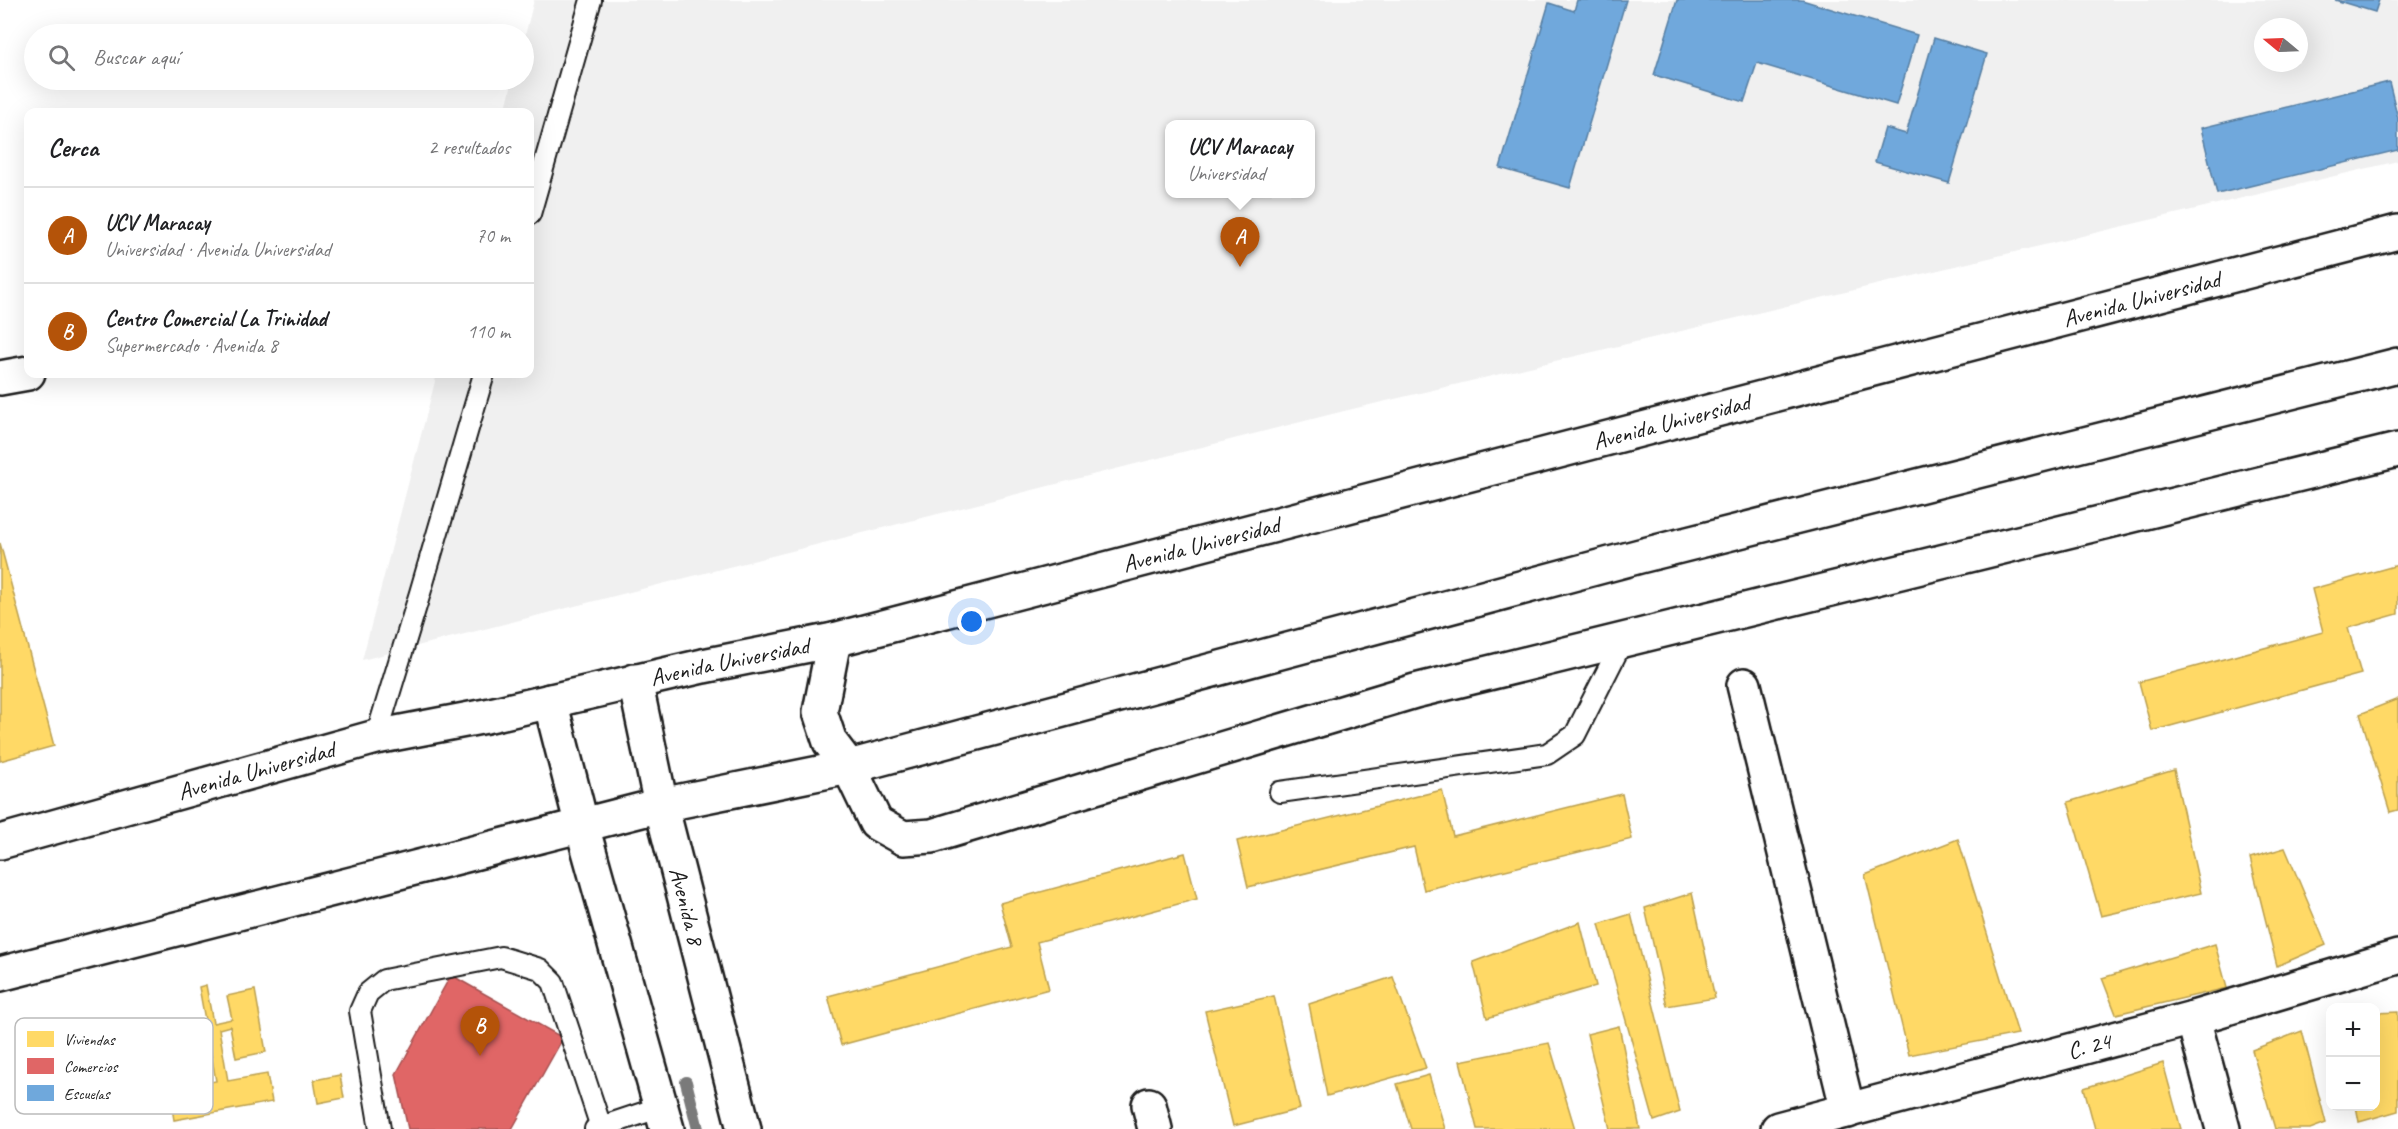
<!DOCTYPE html>
<html lang="es">
<head>
<meta charset="utf-8">
<style>
	body { margin:0; font-family:Caveat,sans-serif; background:#f6f6f6; color:#202124 }
	.controls { position:absolute; right:18px; bottom:18px; display:grid; overflow:hidden; border-radius:12px; box-shadow:0 6px 24px #0002 }
	.controls button { width:54px; height:54px; display:grid; place-items:center; padding:0; border:0; border-bottom:2px solid #e0e0e0; background:#fff; color:#202124; font:30px sans-serif }
	.compass { position:absolute; left:2254px; top:18px; width:54px; height:54px; border-radius:50%; background:#fff; box-shadow:0 6px 24px #0002; rotate:289deg }
	.you { position:absolute; left:972px; top:622px; width:21px; height:21px; margin:-15px; border:4px solid #fff; border-radius:50%; background:#1a73e8; box-shadow:0 0 0 9px #1a73e833 }
	.badge { display:grid; place-items:center; width:39px; height:39px; border-radius:50%; background:#b45309; color:#fff; font-size:20px; font-weight:700 }
	.pin { position:absolute; translate:-50% -50px; filter:drop-shadow(0 2px 3px #0008) }
	.pin::after { content:''; position:absolute; top:32px; width:21px; height:18px; background:inherit; clip-path:polygon(0 0,100% 0,50% 100%) }
	.popup { position:absolute; left:1165px; top:120px; width:150px; height:78px; box-sizing:border-box; display:grid; place-content:center; border-radius:12px; background:#fff; filter:drop-shadow(0 2px 4px #0005); font-size:20px; white-space:nowrap; color:#757577 }
	.popup b { font-size:22px; color:#202124 }
	.popup::after { content:''; position:absolute; left:50%; top:100%; margin-left:-12px; border:12px solid transparent; border-top-color:#fff }
	.list { margin:0; padding:0; list-style:none }
	h2 { display:flex; justify-content:space-between; align-items:center; height:78px; margin:0; padding:0 24px; font-size:26px }
	h2 small { font-size:20px; font-weight:400; color:#757577 }
	.list li { display:grid; grid-template-columns:39px 1fr auto; gap:18px; align-items:center; box-sizing:border-box; height:96px; padding:0 24px; border-top:2px solid #e0e0e0 }
	.list b { display:block; font-size:22px; white-space:nowrap }
	.list p { margin:0; font-size:20px; white-space:nowrap; color:#757577 }
	.list em { font-size:20px; font-style:normal; color:#757577 }
	.icon { flex:none; width:33px; height:33px; fill:none; stroke:currentColor; stroke-width:2; stroke-linecap:round; stroke-linejoin:round }
	.map { position:relative; flex:none; width:2398px; height:1129px; overflow:hidden }
	.search { position:absolute; background:#fff; box-shadow:0 6px 24px #0002; left:24px; top:24px; width:510px; height:66px; display:flex; align-items:center; gap:15px; box-sizing:border-box; padding:0 21px; border-radius:33px; color:#757577; font-size:22px }
	.panel { position:absolute; background:#fff; box-shadow:0 6px 24px #0002; left:24px; top:108px; width:510px; height:270px; border-radius:12px }
	.map>svg:first-child { display:block }
	.built { fill:#f0f0f0; fill-rule:evenodd }
	.homes { fill:#ffd966; stroke:#bba050; stroke-width:1.5 }
	.shops { fill:#e06666; stroke:#a55050; stroke-width:1.5 }
	.schools { fill:#6fa8dc; stroke:#567ea2; stroke-width:1.5 }
	.lines { fill:none; stroke-linecap:round; stroke-linejoin:round }
	.stream { stroke:#7a7a7a; stroke-width:12 }
	.lane-casing { stroke:#1c1c1c; stroke-width:24 }
	.street-casing { stroke:#1c1c1c; stroke-width:38 }
	.primary-casing { stroke:#1c1c1c; stroke-width:38 }
	.lane { stroke:#fff; stroke-width:20 }
	.street { stroke:#fff; stroke-width:33 }
	.primary { stroke:#fff; stroke-width:33 }
	.labels { text-anchor:middle; dominant-baseline:central; stroke-width:6; stroke-linejoin:round; paint-order:stroke }
	.street-label { font-size:24px; fill:#1c1c1c; stroke:#fff }
	.key { fill:#fff; stroke:#bbb; stroke-width:1.5 }
	.key-label { font-size:16px; fill:#1c1c1c }
</style>
</head>
<body>
<div class="map">
<svg width="2398" height="1129" viewBox="0 0 2398 1129">
	<rect width="100%" height="100%" fill="#fff"/>
	<filter id="ink" filterUnits="userSpaceOnUse"><feTurbulence type="fractalNoise" baseFrequency=".0167" numOctaves="2"/><feDisplacementMap in="SourceGraphic" scale="12" xChannelSelector="R" yChannelSelector="G"/><feConvolveMatrix kernelMatrix="1 2 1 2 8 2 1 2 1" color-interpolation-filters="sRGB"/></filter>
	<g filter="url(#ink)">
		<path class="built" d="M 534,0 L 2398,0 L 2398,161 L 1344,411 L 362,660 L 437,374 L 530,374 L 530,112 L 505,112 L 513,80 L 524,80 L 524,40 ZM 2263,27 L 2299,27 L 2299,63 L 2263,63 ZM 1170,124 L 1310,124 L 1310,194 L 1170,194 Z"/>
		<g class="homes">
			<polygon points="0,543 54,746 0,761"/>
			<polygon points="2398,565 2398,614 2348,628 2361,674 2152,731 2139,682 2323,632 2312,589"/>
			<polygon points="2398,699 2398,810 2390,812 2360,714"/>
			<polygon points="2174,770 2201,893 2101,916 2068,802"/>
			<polygon points="1442,790 1453,836 1622,794 1632,839 1424,890 1414,847 1248,887 1237,841"/>
			<polygon points="1958,839 2018,1034 1909,1055 1865,875"/>
			<polygon points="2285,848 2326,945 2277,966 2250,858"/>
			<polygon points="1185,853 1197,899 1037,942 1049,989 841,1045 828,996 1012,947 1000,903"/>
			<polygon points="1692,893 1715,998 1667,1006 1645,908"/>
			<polygon points="1631,914 1680,1112 1654,1121 1599,924"/>
			<polygon points="1580,922 1596,986 1487,1018 1473,962"/>
			<polygon points="2215,944 2227,988 2116,1014 2102,978"/>
			<polygon points="1393,977 1426,1068 1327,1096 1309,1004"/>
			<polygon points="206,985 213,1023 232,1019 227,996 255,990 266,1052 236,1058 230,1026 219,1029 228,1081 267,1074 272,1102 174,1120 169,1089 216,1081 199,987"/>
			<polygon points="1274,996 1300,1109 1233,1126 1205,1011"/>
			<polygon points="2398,1012 2398,1111 2359,1122 2356,1106 2376,1106 2376,1013"/>
			<polygon points="1619,1026 1640,1129 1610,1129 1587,1034"/>
			<polygon points="2302,1031 2326,1123 2310,1129 2275,1129 2252,1050"/>
			<polygon points="1549,1043 1575,1129 1477,1129 1460,1061"/>
			<polygon points="2163,1063 2181,1129 2095,1129 2084,1088"/>
			<polygon points="340,1075 344,1098 318,1103 314,1080"/>
			<polygon points="1429,1075 1445,1129 1411,1129 1397,1084"/>
		</g>
		<polygon class="shops" points="451,975 563,1038 512,1129 408,1129 396,1074"/>
		<g class="schools">
			<polygon points="1577,0 1626,0 1570,188 1500,168 1549,3 1574,11"/>
			<polygon points="1677,0 1802,0 1917,35 1896,105 1757,63 1744,102 1654,75"/>
			<polygon points="2335,0 2379,0 2375,12"/>
			<polygon points="1934,38 1987,54 1949,183 1875,162 1885,128 1906,134"/>
			<polygon points="2389,82 2398,118 2398,150 2217,194 2201,128"/>
		</g>
		<g class="lines">
			<polyline class="stream" points="686,1082 698,1129"/>
			<g class="lane-casing">
				<g id="lane">
					<polyline points="530,214 591,0"/>
					<polyline points="376,737 420,593 484,374"/>
					<polyline points="1280,792 1547,754 1575,735 1623,640"/>
					<polyline points="380,1129 360,1011 368,993 384,980 501,957 540,969 553,982 601,1127"/>
					<polyline points="595,1129 661,1107"/>
				</g>
			</g>
			<g class="street-casing">
				<g id="street">
					<polyline points="0,378 28,373"/>
					<path id="s1" d="M 635,681 L 661,805 L 744,1129"/>
					<polyline points="1744,685 1848,1111"/>
					<polyline points="550,701 582,826 667,1129"/>
					<polyline points="849,767 876,823 903,838 932,836 1415,691 2398,450"/>
					<polyline points="2193,1018 2223,1129"/>
					<polyline points="1149,1105 1155,1129"/>
					<path id="s2" d="M 1778,1129 L 2193,1018 L 2398,957"/>
				</g>
			</g>
			<g class="primary-casing">
				<g id="primary">
					<polyline points="834,640 820,712 830,742 849,767"/>
					<path id="s3" d="M 0,842 L 376,737 L 486,716 L 703,666 L 834,640 L 2398,232"/>
					<polyline points="0,974 661,805 849,767 1640,556 2398,365"/>
				</g>
			</g>
			<use href="#lane" class="lane"/>
			<use href="#street" class="street"/>
			<use href="#primary" class="primary"/>
		</g>
	</g>
	<g class="labels">
		<g class="street-label">
			<text stroke="none"><textPath href="#s3" startOffset="2210">Avenida Universidad</textPath></text>
			<text stroke="none"><textPath href="#s3" startOffset="1724">Avenida Universidad</textPath></text>
			<text stroke="none"><textPath href="#s3" startOffset="1238">Avenida Universidad</textPath></text>
			<text stroke="none"><textPath href="#s3" startOffset="752">Avenida Universidad</textPath></text>
			<text stroke="none"><textPath href="#s3" startOffset="266">Avenida Universidad</textPath></text>
			<text stroke="none"><textPath href="#s1" startOffset="231">Avenida 8</textPath></text>
			<text stroke="none"><textPath href="#s2" startOffset="322">C. 24</textPath></text>
		</g>
	</g>
	<rect x="15" y="1018" width="198" height="96" rx="9" class="key"/>
	<rect x="27" y="1031" width="27" height="16" fill="#ffd966"/>
	<rect x="27" y="1058" width="27" height="16" fill="#e06666"/>
	<rect x="27" y="1085" width="27" height="16" fill="#6fa8dc"/>
	<g class="key-label">
		<text x="64" y="1045">Viviendas</text>
		<text x="64" y="1072">Comercios</text>
		<text x="64" y="1099">Escuelas</text>
	</g>
</svg>
<div class="controls">
<button>+</button>
<button>−</button>
</div>
<svg class="compass" viewBox="-18 -18 36 36"><path d="M0-13l5 13h-10z" fill="#e53935"/><path d="M0 13l5-13h-10z" fill="#757577"/></svg>
<div class="you"></div>
<div class="pin badge" style="left:1240px;top:267px">A</div>
<div class="popup"><b>UCV Maracay</b>Universidad</div>
<div class="pin badge" style="left:480px;top:1056px">B</div>
<div class="search"><svg class="icon" aria-label="search" viewBox="0 0 24 24"><circle cx="10" cy="10" r="6"/><path d="M15 15l6 6"/></svg>Buscar aquí</div>
<section class="panel">
<h2>Cerca<small>2 resultados</small></h2>
<ul class="list">
<li><span class="badge">A</span><div><b>UCV Maracay</b><p>Universidad · Avenida Universidad</p></div><em>70 m</em></li>
<li><span class="badge">B</span><div><b>Centro Comercial La Trinidad</b><p>Supermercado · Avenida 8</p></div><em>110 m</em></li>
</ul>
</section>
</div>
</body>
</html>
